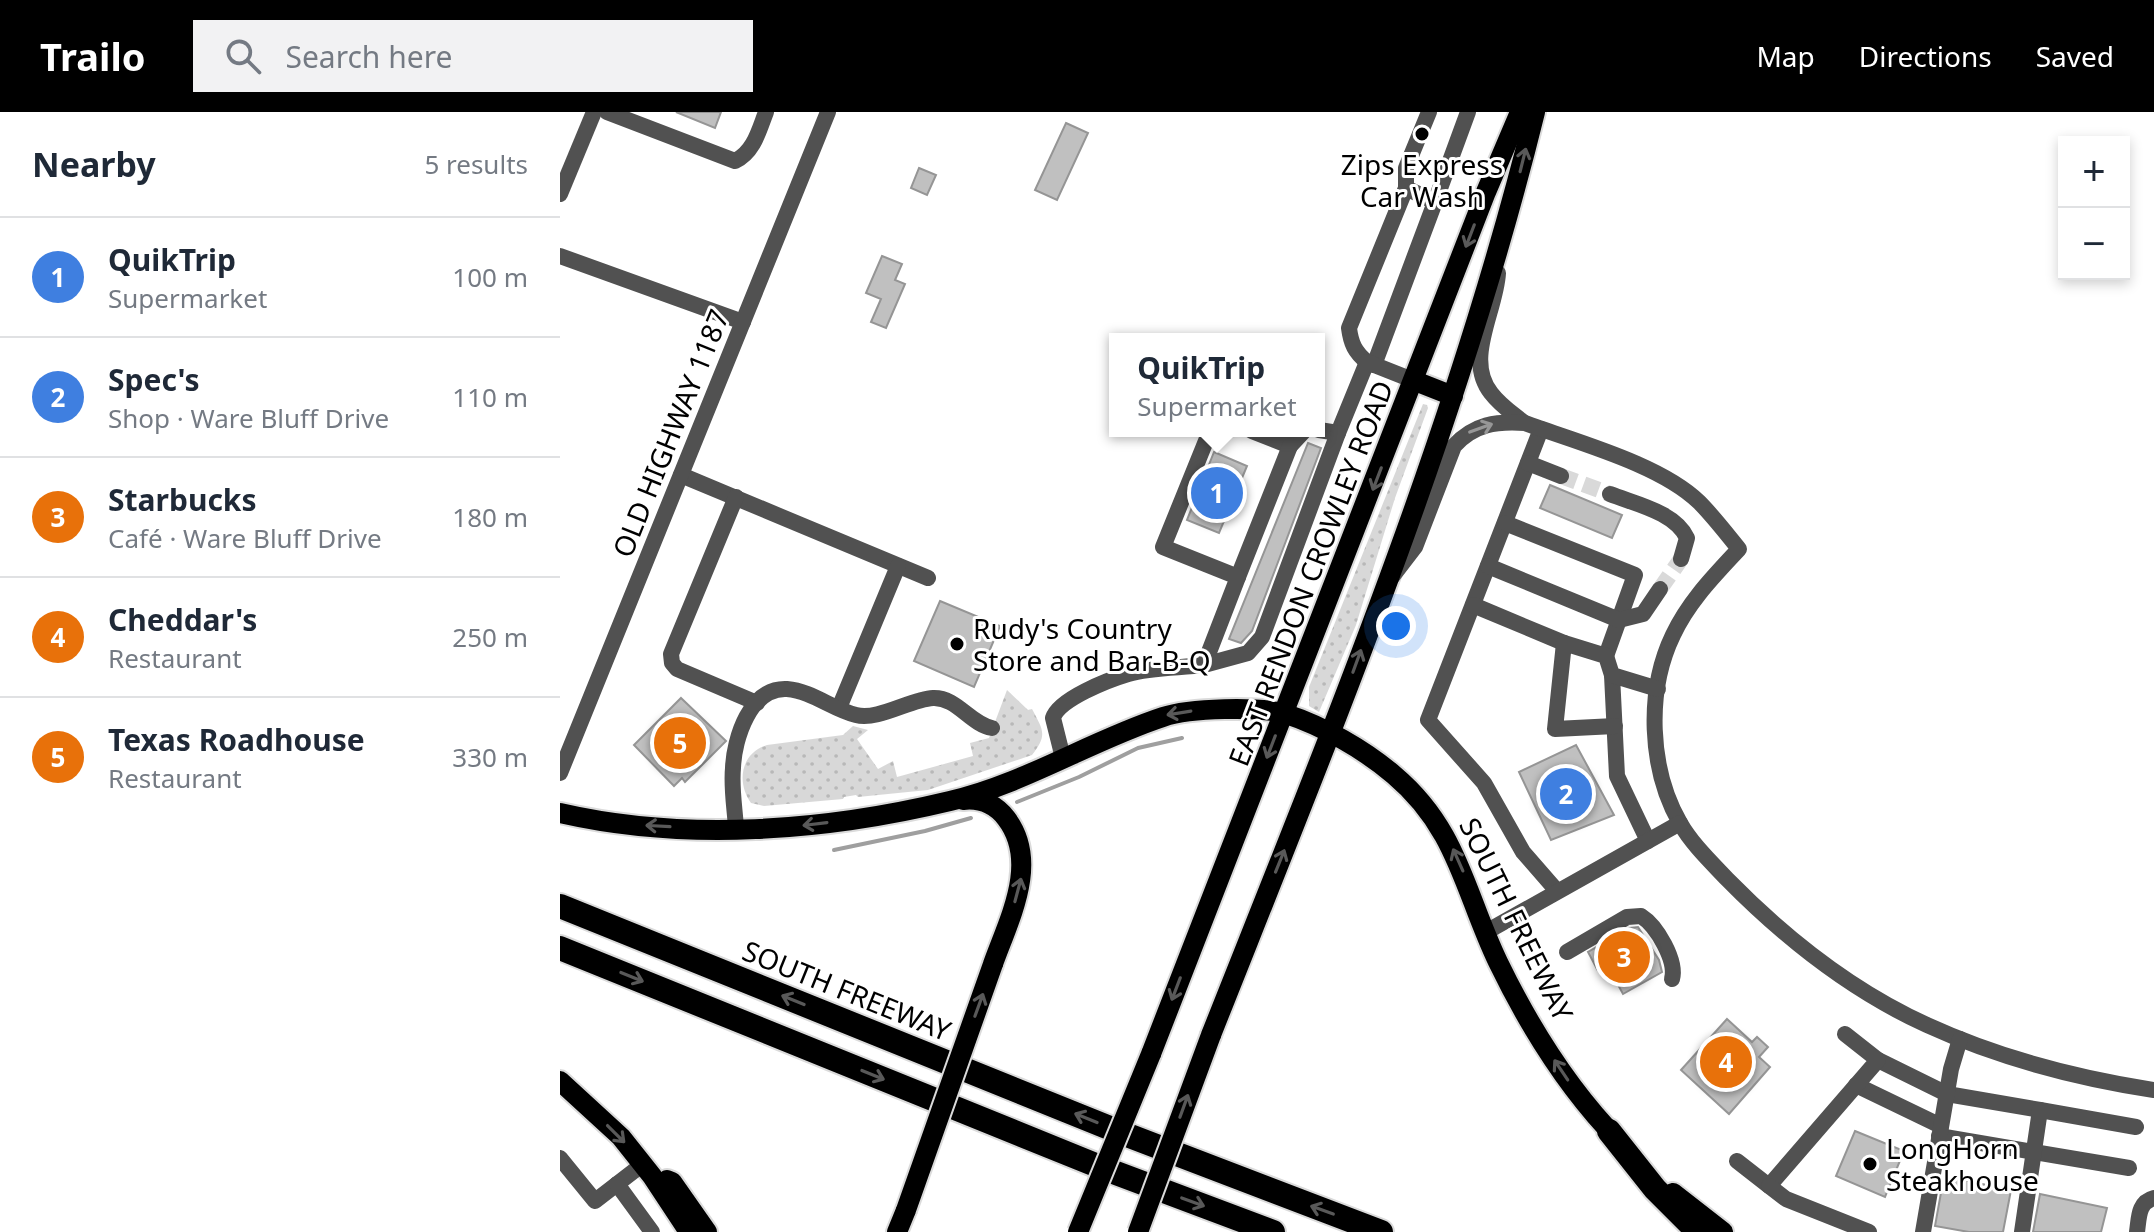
<!DOCTYPE html>
<html lang="en">
<head>
<meta charset="utf-8">
<style>
	body { margin:0; font-family:"Noto Sans",sans-serif; background:#f2f2f3; color:#1f2937 }
	.controls { position:absolute; right:24px; top:24px; display:grid; overflow:hidden; border-radius:0px; box-shadow:0 4px 12px #0003 }
	.controls button { width:72px; height:72px; display:grid; place-items:center; padding:0; border:0; border-bottom:2px solid #e0e1e3; background:#fff; color:#1f2937; font:40px sans-serif }
	.you { position:absolute; left:836px; top:514px; width:28px; height:28px; margin:-20px; border:6px solid #fff; border-radius:50%; background:#1a73e8; box-shadow:0 0 0 12px #1a73e833 }
	.badge { display:grid; place-items:center; width:52px; height:52px; border-radius:50%; background:#000; color:#fff; font-size:26px; font-weight:700 }
	.pin { position:absolute; translate:-50% -50%; border:4px solid #fff; box-shadow:0 2px 8px #0006 }
	.popup { position:absolute; left:549px; top:221px; width:216px; height:104px; box-sizing:border-box; display:grid; place-content:center; border-radius:0px; background:#fff; filter:drop-shadow(0 2px 6px #0005); font-size:26px; white-space:nowrap; color:#747a83 }
	.popup b { font-size:30px; color:#1f2937 }
	.popup::after { content:''; position:absolute; left:50%; top:100%; margin-left:-16px; border:16px solid transparent; border-top-color:#fff }
	.list { margin:0; padding:0; list-style:none }
	h2 { display:flex; justify-content:space-between; align-items:center; height:104px; margin:0; padding:0 32px; font-size:34px }
	h2 small { font-size:26px; font-weight:400; color:#747a83 }
	.list li { display:grid; grid-template-columns:52px 1fr auto; gap:24px; align-items:center; box-sizing:border-box; height:120px; padding:0 32px; border-top:2px solid #e0e1e3 }
	.list b { display:block; font-size:30px; white-space:nowrap }
	.list p { margin:0; font-size:26px; white-space:nowrap; color:#747a83 }
	.list em { font-size:26px; font-style:normal; color:#747a83 }
	.icon { flex:none; width:44px; height:44px; fill:none; stroke:currentColor; stroke-width:2; stroke-linecap:round; stroke-linejoin:round }
	.map { position:relative; flex:none; width:1594px; height:1120px; overflow:hidden }
	header { display:flex; align-items:center; gap:48px; box-sizing:border-box; height:112px; padding:0 40px; background:#000; color:#fff }
	header strong { font-size:38px }
	nav { display:flex; gap:44px; margin-inline-start:auto; font-size:28px }
	.search { width:560px; height:72px; background:#f2f2f3; display:flex; align-items:center; gap:20px; box-sizing:border-box; padding:0 28px; border-radius:0px; color:#747a83; font-size:30px }
	main { display:flex }
	aside { flex:1; background:#fff }
	.map>svg:first-child { display:block }
	.grass { fill:url(#grass-dots) }
	.lines { fill:none; stroke-linecap:round; stroke-linejoin:round }
	.stream { stroke:#9f9f9f; stroke-width:4 }
	.building { fill:#c0c0c0; stroke:#959595; stroke-width:2 }
	.minor-tunnel { stroke:#d9d9d9; stroke-width:16; stroke-dasharray:16 8; stroke-linecap:butt }
	.major-casing { stroke:#dbdbdb; stroke-width:24 }
	.highway-casing { stroke:#dbdbdb; stroke-width:28 }
	.minor { stroke:#515151; stroke-width:16 }
	.major { stroke:#000; stroke-width:20 }
	.highway { stroke:#000; stroke-width:24 }
	.major-bridge-casing { stroke:#dbdbdb; stroke-width:24; stroke-linecap:butt }
	.major-bridge { stroke:#000; stroke-width:20 }
	.oneway { stroke:#595959 }
	.oneway2 { stroke:#979797 }
	.poi-dot { fill:#000; stroke:#fff; stroke-width:3 }
	.labels { text-anchor:middle; dominant-baseline:central; stroke-width:6; stroke-linejoin:round; paint-order:stroke }
	.poi-label { font-size:28px; fill:#000; stroke:#fff; text-anchor:start }
	.street-label { font-size:28px; fill:#000; stroke:#fff }
</style>
</head>
<body>
<header>
<strong>Trailo</strong>
<div class="search"><svg class="icon" aria-label="search" viewBox="0 0 24 24"><circle cx="10" cy="10" r="6"/><path d="M15 15l6 6"/></svg>Search here</div>
<nav><a>Map</a><a>Directions</a><a>Saved</a></nav>
</header>
<main>
<aside>
<h2>Nearby<small>5 results</small></h2>
<ul class="list">
<li><span class="badge" style="background:#3f7fe0">1</span><div><b>QuikTrip</b><p>Supermarket</p></div><em>100 m</em></li>
<li><span class="badge" style="background:#3f7fe0">2</span><div><b>Spec's</b><p>Shop · Ware Bluff Drive</p></div><em>110 m</em></li>
<li><span class="badge" style="background:#e8710a">3</span><div><b>Starbucks</b><p>Café · Ware Bluff Drive</p></div><em>180 m</em></li>
<li><span class="badge" style="background:#e8710a">4</span><div><b>Cheddar's</b><p>Restaurant</p></div><em>250 m</em></li>
<li><span class="badge" style="background:#e8710a">5</span><div><b>Texas Roadhouse</b><p>Restaurant</p></div><em>330 m</em></li>
</ul>
</aside>
<div class="map">
<svg width="1594" height="1120" viewBox="0 0 1594 1120">
	<defs>
		<pattern id="grass-dots" width="8" height="8" patternUnits="userSpaceOnUse" patternTransform="scale(2)"><rect width="8" height="8" fill="#d8d8d8"/><path d="M2 2h.1M6 6h.1" fill="none" stroke="#b8b8b8" stroke-width="1.8" stroke-linecap="round"/></pattern>
	</defs>
	<rect width="100%" height="100%" fill="#fff"/>
	<g class="grass">
		<polygon points="863,292 867,293 868,296 835,386 796,513 759,600 749,594 749,575"/>
		<path d="M 447,578 L 468,598 L 472,597 C 483,618 488,623 472,643 L 368,678 L 298,685 L 296,683 L 284,685 L 283,687 L 204,694 L 191,691 C 176,670 181,641 207,633 L 283,623 L 293,614 L 308,618 L 297,627 L 318,657 L 333,649 L 337,665 L 413,644 L 410,631 L 429,626 Z"/>
	</g>
	<g class="lines">
		<g class="stream">
			<polyline points="457,690 519,665 578,636 622,626"/>
			<polyline points="274,738 365,719 411,706"/>
		</g>
	</g>
	<g class="building">
		<polygon points="116,0 161,0 155,16"/>
		<polygon points="506,11 528,21 497,88 475,78"/>
		<polygon points="359,56 376,63 367,83 351,76"/>
		<polygon points="322,144 342,152 335,168 345,172 326,216 311,210 321,187 306,181"/>
		<polygon points="748,331 761,336 692,519 681,531 669,527"/>
		<polygon points="654,340 687,354 659,421 627,408"/>
		<polygon points="990,373 1062,403 1052,426 980,396"/>
		<polygon points="380,489 440,514 414,575 354,549"/>
		<polygon points="121,586 166,629 125,670 122,666 114,674 74,633"/>
		<polygon points="1016,633 1054,703 991,728 959,660"/>
		<polygon points="1078,815 1099,848 1102,860 1063,882 1046,851 1037,857 1028,840 1070,816"/>
		<polygon points="1167,907 1192,930 1197,925 1208,935 1199,945 1210,955 1169,1002 1121,958"/>
		<polygon points="1295,1019 1344,1039 1325,1085 1276,1064"/>
		<polygon points="1384,1064 1451,1078 1443,1120 1409,1120 1375,1114"/>
		<polygon points="1480,1082 1547,1096 1541,1120 1473,1120"/>
	</g>
	<g class="lines">
		<g class="minor-tunnel">
			<polyline points="1001,364 1050,382"/>
			<polyline points="1100,477 1121,447"/>
		</g>
		<g class="major-casing">
			<g id="major">
				<polyline points="855,269 893,284"/>
				<path d="M 403,688 C 420,686 435,692 446,706 C 480,750 449,807 433,852"/>
				<path d="M 0,701 C 126,730 265,719 390,689 C 464,672 530,629 603,605 C 629,596 700,594 726,602 C 763,614 805,638 834,663 C 898,717 904,779 938,850 C 969,914 1008,977 1058,1028"/>
				<path d="M 651,923 C 771,620 897,317 975,0"/>
				<polyline points="591,942 926,80 960,0"/>
				<polyline points="0,969 61,1025 92,1064 129,1120"/>
				<polyline points="107,1068 112,1070 147,1120"/>
				<polyline points="1113,1081 1163,1120"/>
				<polyline points="337,1120 346,1098"/>
			</g>
		</g>
		<g class="highway-casing">
			<g id="highway">
				<polyline points="0,794 562,1021 821,1120"/>
				<polyline points="0,836 548,1058 713,1120"/>
				<polyline points="1049,1019 1095,1077 1138,1120"/>
			</g>
		</g>
		<g class="minor">
			<path d="M 47,0 L 175,49 C 194,40 199,18 206,0"/>
			<polyline points="0,82 34,0"/>
			<polyline points="875,90 908,0"/>
			<polyline points="0,144 183,210"/>
			<path d="M 938,161 C 936,199 904,247 931,281 C 940,293 952,301 963,310"/>
			<path d="M 807,250 C 795,240 791,232 789,216 L 846,76 L 846,56 L 869,0"/>
			<polyline points="814,253 875,90 846,76"/>
			<polyline points="981,317 868,608 924,671 963,740 997,779"/>
			<polyline points="759,318 778,321 807,250 855,269"/>
			<polyline points="692,319 730,334 744,319"/>
			<polyline points="968,351 1001,364"/>
			<polyline points="121,363 368,466"/>
			<path d="M 1050,382 C 1075,392 1115,400 1127,426 L 1121,447"/>
			<polyline points="176,385 111,542 112,551 117,557 197,591"/>
			<polyline points="945,411 1075,463 1046,544"/>
			<polyline points="928,454 1059,508 1083,502 1100,477"/>
			<polyline points="678,465 730,334"/>
			<path d="M 832,465 L 855,435 L 894,334 C 914,312 936,309 965,311 C 1016,330 1100,352 1139,390 C 1153,404 1166,421 1179,437 C 1154,464 1129,489 1113,523 C 1086,579 1089,657 1120,711 C 1132,732 1150,749 1167,767 C 1224,825 1292,879 1367,913 C 1439,946 1516,966 1594,978"/>
			<polyline points="913,493 1004,531"/>
			<polyline points="644,553 688,541 702,525 778,321"/>
			<polyline points="1052,563 1057,664 1088,729"/>
			<polyline points="279,596 338,454"/>
			<polyline points="1055,614 995,617 1004,531 1046,544 1052,563 1098,577"/>
			<path d="M 503,646 L 493,606 C 499,587 548,568 568,562 C 591,555 620,556 644,553 L 678,465 L 603,435 L 650,319"/>
			<polyline points="0,661 268,0"/>
			<path d="M 176,717 C 175,697 171,676 173,656 C 174,627 190,575 227,577 C 252,579 272,597 296,603 C 318,609 351,587 373,586 C 397,585 410,612 432,616"/>
			<polyline points="926,820 1120,711"/>
			<path d="M 1007,840 L 1067,805 L 1081,804 C 1097,814 1117,849 1112,867"/>
			<polyline points="1318,948 1387,982 1480,998"/>
			<polyline points="1296,973 1381,1014"/>
			<polyline points="1379,1024 1569,1056"/>
			<polyline points="0,1046 35,1089 83,1052"/>
			<polyline points="1177,1049 1209,1074 1318,948 1285,922"/>
			<polyline points="57,1072 92,1120"/>
			<polyline points="1209,1074 1226,1087 1309,1120"/>
			<polyline points="1363,1120 1391,957 1400,927"/>
			<polyline points="1462,1120 1480,998 1576,1015"/>
			<path d="M 1577,1120 C 1579,1106 1578,1090 1594,1086"/>
		</g>
		<use href="#major" class="major"/>
		<use href="#highway" class="highway"/>
		<g class="major-bridge-casing">
			<g id="major-bridge">
				<polyline points="346,1098 433,852"/>
				<polyline points="518,1120 591,942"/>
				<polyline points="578,1120 651,923"/>
			</g>
		</g>
		<use href="#major-bridge" class="major-bridge"/>
	</g>
	<defs><path id="oneway-shaft" d="M-6 0H5M1.5-3L5.5 0L1.5 3" fill="none" stroke-width="1.6" stroke-linecap="round" stroke-linejoin="round" transform="scale(2)"/></defs>
	<g class="oneway">
		<use href="#oneway-shaft" transform="translate(963 48) rotate(-76)"/>
		<use href="#oneway-shaft" transform="translate(910 124) rotate(111)"/>
		<use href="#oneway-shaft" transform="translate(817 367) rotate(111)"/>
		<use href="#oneway-shaft" transform="translate(797 549) rotate(-70)"/>
		<use href="#oneway-shaft" transform="translate(619 601) rotate(171)"/>
		<use href="#oneway-shaft" transform="translate(711 635) rotate(111)"/>
		<use href="#oneway-shaft" transform="translate(255 712) rotate(173)"/>
		<use href="#oneway-shaft" transform="translate(98 714) rotate(-177)"/>
		<use href="#oneway-shaft" transform="translate(898 748) rotate(-114)"/>
		<use href="#oneway-shaft" transform="translate(720 749) rotate(-68)"/>
		<use href="#oneway-shaft" transform="translate(458 778) rotate(-75)"/>
		<use href="#oneway-shaft" transform="translate(72 865) rotate(22)"/>
		<use href="#oneway-shaft" transform="translate(616 877) rotate(111)"/>
		<use href="#oneway-shaft" transform="translate(233 888) rotate(-158)"/>
		<use href="#oneway-shaft" transform="translate(419 893) rotate(-70)"/>
		<use href="#oneway-shaft" transform="translate(1001 958) rotate(-124)"/>
		<use href="#oneway-shaft" transform="translate(313 963) rotate(22)"/>
		<use href="#oneway-shaft" transform="translate(624 994) rotate(-70)"/>
		<use href="#oneway-shaft" transform="translate(526 1006) rotate(-158)"/>
		<use href="#oneway-shaft" transform="translate(56 1022) rotate(45)"/>
		<use href="#oneway-shaft" transform="translate(633 1090) rotate(20)"/>
		<use href="#oneway-shaft" transform="translate(762 1098) rotate(-160)"/>
	</g>
	<use class="oneway2" href="#oneway-shaft" transform="translate(921 316) rotate(-20)"/>
	<g class="poi-dot">
		<circle cx="862" cy="22" r="8"/>
		<circle cx="397" cy="532" r="8"/>
		<circle cx="1310" cy="1052" r="8"/>
	</g>
	<g class="labels">
		<g class="poi-label">
			<text x="862" y="52" text-anchor="middle">Zips Express<tspan x="862" dy="32">Car Wash</tspan></text>
			<text x="413" y="516">Rudy's Country<tspan x="413" dy="32">Store and Bar-B-Q</tspan></text>
			<text x="1326" y="1036">LongHorn<tspan x="1326" dy="32">Steakhouse</tspan></text>
		</g>
		<g class="street-label">
			<text transform="translate(110 321) rotate(-68)">OLD HIGHWAY 1187</text>
			<text transform="translate(750 461) rotate(-69)">EAST RENDON CROWLEY ROAD</text>
			<text transform="translate(957 807) rotate(64)">SOUTH FREEWAY</text>
			<text transform="translate(287 878) rotate(22)">SOUTH FREEWAY</text>
		</g>
	</g>
</svg>
<div class="controls">
<button>+</button>
<button>−</button>
</div>
<div class="you"></div>
<div class="pin badge" style="left:657px;top:381px;background:#3f7fe0">1</div>
<div class="popup"><b>QuikTrip</b>Supermarket</div>
<div class="pin badge" style="left:1006px;top:682px;background:#3f7fe0">2</div>
<div class="pin badge" style="left:1064px;top:845px;background:#e8710a">3</div>
<div class="pin badge" style="left:1166px;top:950px;background:#e8710a">4</div>
<div class="pin badge" style="left:120px;top:631px;background:#e8710a">5</div>
</div>
</main>
</body>
</html>
